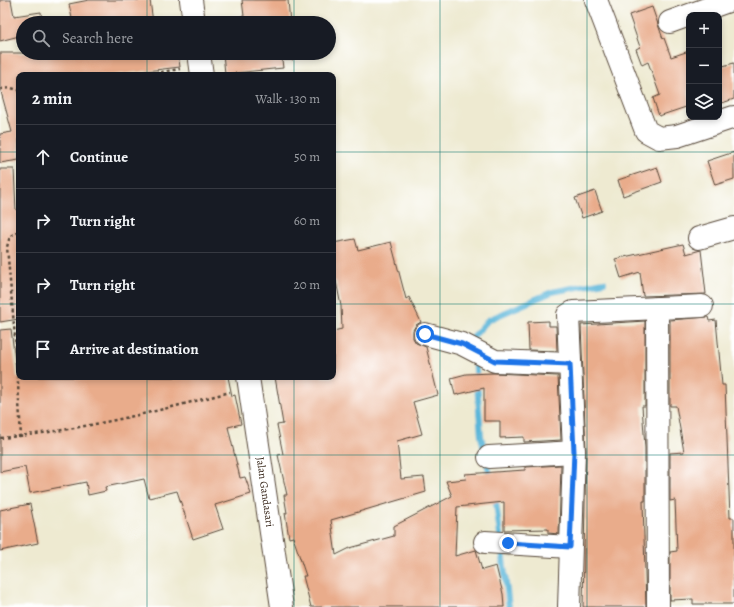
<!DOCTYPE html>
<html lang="en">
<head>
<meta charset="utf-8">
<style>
	body { margin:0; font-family:Alegreya,serif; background:#242831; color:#f1f3f6 }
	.controls { position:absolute; right:12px; top:12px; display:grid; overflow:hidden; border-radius:8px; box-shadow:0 2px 6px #0003 }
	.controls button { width:36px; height:36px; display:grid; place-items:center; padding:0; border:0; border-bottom:1px solid #363941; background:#171b24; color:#f1f3f6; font:20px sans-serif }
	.stop { position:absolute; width:12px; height:12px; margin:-9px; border:3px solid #1a73e8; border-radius:50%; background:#fff }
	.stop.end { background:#1a73e8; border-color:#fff; box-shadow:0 1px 4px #0008 }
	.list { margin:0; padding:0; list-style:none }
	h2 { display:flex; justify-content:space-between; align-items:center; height:52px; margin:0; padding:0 16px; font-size:17px }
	h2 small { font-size:13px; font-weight:400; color:#9ea1a6 }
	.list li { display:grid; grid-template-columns:26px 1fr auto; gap:12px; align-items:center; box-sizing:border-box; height:64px; padding:0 16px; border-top:1px solid #363941 }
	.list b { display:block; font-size:15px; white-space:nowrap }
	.list em { font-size:13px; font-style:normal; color:#9ea1a6 }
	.icon { flex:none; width:22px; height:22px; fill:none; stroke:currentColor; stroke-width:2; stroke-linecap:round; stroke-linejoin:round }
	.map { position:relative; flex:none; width:734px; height:607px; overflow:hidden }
	.search { position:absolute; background:#171b24; box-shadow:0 2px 6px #0003; left:16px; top:16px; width:320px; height:44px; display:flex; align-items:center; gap:10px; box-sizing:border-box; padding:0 14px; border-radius:22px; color:#9ea1a6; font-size:15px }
	.panel { position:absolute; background:#171b24; box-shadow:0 2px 6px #0003; left:16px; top:72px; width:320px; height:308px; border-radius:8px }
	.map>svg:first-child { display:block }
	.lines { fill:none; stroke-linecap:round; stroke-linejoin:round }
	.stream { stroke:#5cb6d9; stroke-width:6 }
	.building { fill:#e9ac8b }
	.minor-casing { stroke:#564739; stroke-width:24 }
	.path { stroke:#564739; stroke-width:2.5; stroke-dasharray:3 3; stroke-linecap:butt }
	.minor { stroke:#fff; stroke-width:22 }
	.route { stroke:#1a73e8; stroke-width:5 }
	.grid { fill:none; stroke:#0f766e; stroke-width:1; stroke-opacity:0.55 }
	.labels { text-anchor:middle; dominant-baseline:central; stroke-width:3.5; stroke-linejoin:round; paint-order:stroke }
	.street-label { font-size:11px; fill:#3b2a1e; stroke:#fff }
</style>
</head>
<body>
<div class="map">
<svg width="734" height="607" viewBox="0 0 734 607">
	<rect width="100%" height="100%" fill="#fff"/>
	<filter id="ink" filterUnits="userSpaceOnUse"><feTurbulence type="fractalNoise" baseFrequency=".025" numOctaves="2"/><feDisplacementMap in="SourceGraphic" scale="8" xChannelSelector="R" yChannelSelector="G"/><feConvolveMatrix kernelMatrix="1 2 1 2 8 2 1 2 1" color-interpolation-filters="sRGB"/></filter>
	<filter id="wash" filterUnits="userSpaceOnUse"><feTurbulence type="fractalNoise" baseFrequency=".012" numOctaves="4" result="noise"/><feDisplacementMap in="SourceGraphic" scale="16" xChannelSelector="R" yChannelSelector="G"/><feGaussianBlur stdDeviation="0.9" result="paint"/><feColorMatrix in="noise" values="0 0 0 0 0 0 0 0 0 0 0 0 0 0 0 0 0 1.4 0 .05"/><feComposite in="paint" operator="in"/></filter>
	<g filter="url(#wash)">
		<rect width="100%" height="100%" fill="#eeead1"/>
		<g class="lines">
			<g class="stream">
				<polyline points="474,344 473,337 488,320 552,292 604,282"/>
				<polyline points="475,357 481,436 491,480"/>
				<polyline points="495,495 509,607"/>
			</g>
		</g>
		<g id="blocks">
			<g class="building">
				<polygon points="0,0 11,0 14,16 41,12 42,23 23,23 23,35 0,41"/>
				<polygon points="89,0 150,0 153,23 92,23 92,19 73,23 69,4"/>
				<polygon points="242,0 288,0 290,23 220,23 220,19 244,16"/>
				<polygon points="652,7 663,39 664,38 671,57 689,51 689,106 659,116 653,98 660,95 648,62 642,65 636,49 640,47 629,15"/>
				<polygon points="0,53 178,53 180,67 113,75 19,75 19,160 0,163 0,134 12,132 0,88"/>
				<polygon points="223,53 292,53 293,60 282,60 283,68 225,74"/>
				<polygon points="734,63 734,99 719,104 719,67"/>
				<polygon points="734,152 734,179 715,185 707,161"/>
				<polygon points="657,167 662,182 623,196 618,180"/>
				<polygon points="0,169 14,169 16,210 19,209 19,319 0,322"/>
				<polygon points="595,191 602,211 582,218 575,198"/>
				<polygon points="355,239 358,250 391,242 406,299 409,297 421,322 416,325 413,330 413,338 416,343 426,347 438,395 413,402 422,434 397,441 401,479 424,477 426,492 331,520 336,555 350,548 394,536 394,526 452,496 446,481 466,479 465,474 525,470 525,467 561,465 559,534 548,533 548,529 504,530 504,502 457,507 455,556 476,550 482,570 496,566 503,594 504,607 311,607 303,576 306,576 293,537 289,538 285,513 287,513 284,495 287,495 278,455 283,454 277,425 283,424 275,377 333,377 333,331 342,329 341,306 336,281 333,282 333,243"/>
				<polygon points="683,244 686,254 701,250 706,294 643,296 640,272 621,278 615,259"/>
				<polygon points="708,317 709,321 716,320 722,385 725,385 730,518 734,518 734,604 693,604 693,599 670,600 670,552 677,551 675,500 670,501 670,453 684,452 676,406 670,406 670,320"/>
				<polygon points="549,321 549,326 556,326 557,351 529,350 528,322"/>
				<polygon points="645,321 645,406 642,406 645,448 645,501 643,501 646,607 583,607 586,451 581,325"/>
				<polygon points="11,329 17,377 228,377 232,396 235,395 241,424 228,427 240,478 245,477 251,494 215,505 223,529 193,539 177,491 149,498 144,479 105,487 106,491 88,495 86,482 30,493 25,467 0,472 0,330"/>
				<polygon points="494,373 558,376 561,440 524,442 524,437 500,438 500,421 484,421 484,388 455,395 451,378 466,374"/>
				<polygon points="30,504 38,543 0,551 0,510"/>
			</g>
		</g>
	</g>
	<g filter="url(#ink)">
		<use href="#blocks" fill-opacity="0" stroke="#564739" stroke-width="1"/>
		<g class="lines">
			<g class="minor-casing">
				<g id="minor">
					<polyline points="191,0 194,23"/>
					<polyline points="596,0 646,131 659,138 677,136 734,117"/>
					<polyline points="670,22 731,0"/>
					<polyline points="199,53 202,75"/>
					<polyline points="699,238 734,228"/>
					<polyline points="657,308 658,607"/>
					<polyline points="425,334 462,344 495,361 570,364"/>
					<polyline points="248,377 282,607"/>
					<polyline points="489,457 574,452"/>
					<polyline points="485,542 570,547"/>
					<polyline points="569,607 574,452 568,315 573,312 702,306"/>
				</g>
			</g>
			<g class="path">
				<polyline points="143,75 180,69"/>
				<polyline points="0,89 11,88 19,90"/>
				<polyline points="19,232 10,236 7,247 16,348 21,437"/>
				<path d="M 0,438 C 77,431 155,412 230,392"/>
			</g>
			<use href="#minor" class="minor"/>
		</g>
	</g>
	<g class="lines" filter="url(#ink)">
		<polyline class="route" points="425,334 462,344 495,361 570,364 574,452 570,547 508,543"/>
	</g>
	<path class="grid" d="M 147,0 L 147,23M 294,0 L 294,23M 440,0 L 440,607M 587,0 L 587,607M 147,53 L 147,75M 294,53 L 294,75M 0,152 L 19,152M 333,152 L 734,152M 0,304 L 19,304M 333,304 L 734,304M 147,377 L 147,607M 294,377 L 294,607M 0,455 L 734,455"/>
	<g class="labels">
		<g class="street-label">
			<text transform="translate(265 492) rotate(82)">Jalan Gandasari</text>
		</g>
	</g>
</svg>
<div class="controls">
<button>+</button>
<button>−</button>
<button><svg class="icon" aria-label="layers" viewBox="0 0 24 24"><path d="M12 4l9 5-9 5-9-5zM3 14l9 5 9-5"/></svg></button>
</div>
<div class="stop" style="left:425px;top:334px"></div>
<div class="stop end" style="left:508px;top:543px"></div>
<div class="search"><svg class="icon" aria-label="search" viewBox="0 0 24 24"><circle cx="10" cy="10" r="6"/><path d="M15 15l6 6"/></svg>Search here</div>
<section class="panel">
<h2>2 min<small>Walk · 130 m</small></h2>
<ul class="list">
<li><svg class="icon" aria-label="ahead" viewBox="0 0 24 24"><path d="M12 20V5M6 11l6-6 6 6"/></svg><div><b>Continue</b></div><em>50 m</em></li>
<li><svg class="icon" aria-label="right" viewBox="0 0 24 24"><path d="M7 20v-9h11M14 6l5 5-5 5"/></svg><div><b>Turn right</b></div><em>60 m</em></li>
<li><svg class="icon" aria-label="right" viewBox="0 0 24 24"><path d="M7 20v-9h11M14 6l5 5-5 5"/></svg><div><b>Turn right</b></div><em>20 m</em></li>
<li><svg class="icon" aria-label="arrive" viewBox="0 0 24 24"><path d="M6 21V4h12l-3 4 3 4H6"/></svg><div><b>Arrive at destination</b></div></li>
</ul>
</section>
</div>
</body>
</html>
